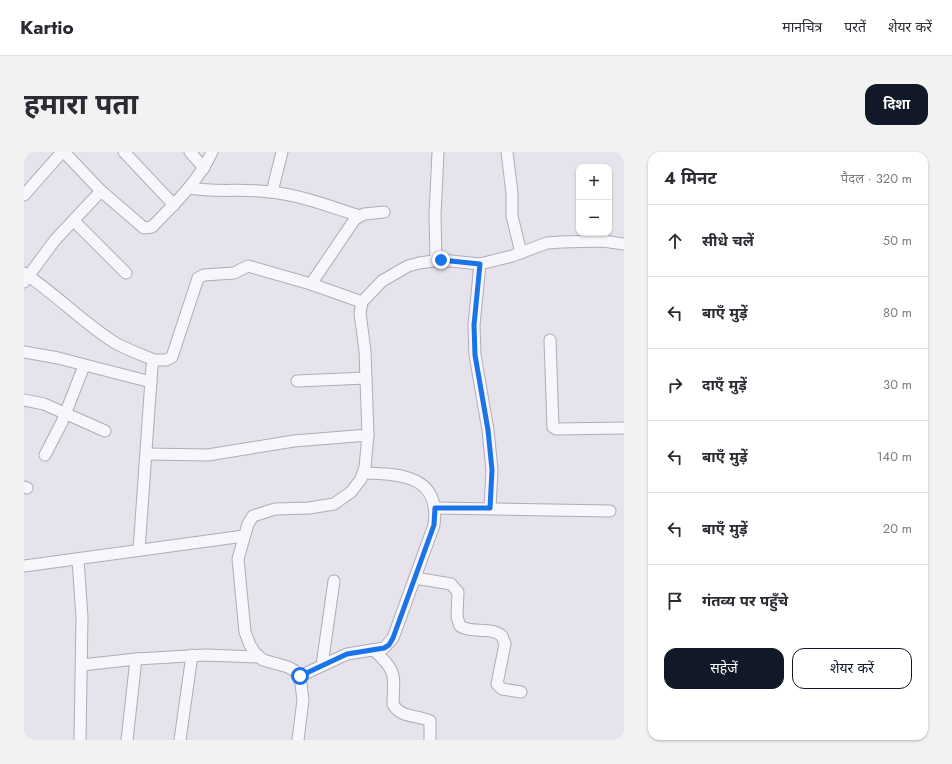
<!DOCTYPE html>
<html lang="hi">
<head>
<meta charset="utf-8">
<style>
	body { margin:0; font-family:Jost,"Noto Sans Devanagari",sans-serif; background:#f2f2f3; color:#2b2b33 }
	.controls { position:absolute; right:12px; top:12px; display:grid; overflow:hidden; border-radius:8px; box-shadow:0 1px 3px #0004 }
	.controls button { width:36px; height:36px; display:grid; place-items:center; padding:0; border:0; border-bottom:1px solid #e1e1e2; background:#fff; color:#2b2b33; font:20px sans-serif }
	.stop { position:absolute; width:12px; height:12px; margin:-9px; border:3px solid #1a73e8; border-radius:50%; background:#fff }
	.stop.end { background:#1a73e8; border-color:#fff; box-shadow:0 1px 4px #0008 }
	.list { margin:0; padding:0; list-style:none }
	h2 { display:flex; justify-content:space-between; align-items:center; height:52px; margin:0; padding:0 16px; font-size:17px }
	h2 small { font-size:13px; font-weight:400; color:#7c7c81 }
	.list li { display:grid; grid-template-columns:26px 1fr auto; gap:12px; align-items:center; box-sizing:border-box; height:72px; padding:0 16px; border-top:1px solid #e1e1e2 }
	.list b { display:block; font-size:15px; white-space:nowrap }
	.list em { font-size:13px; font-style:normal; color:#7c7c81 }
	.actions { display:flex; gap:8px; padding:12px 16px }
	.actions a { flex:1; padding:9px 0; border:1px solid #111827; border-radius:12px; text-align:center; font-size:14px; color:#111827 }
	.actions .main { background:#111827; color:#fff }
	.icon { flex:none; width:22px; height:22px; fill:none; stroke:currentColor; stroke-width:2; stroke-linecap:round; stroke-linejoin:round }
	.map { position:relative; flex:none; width:600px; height:588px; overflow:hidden; border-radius:12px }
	header { display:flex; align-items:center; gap:24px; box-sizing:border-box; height:56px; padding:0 20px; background:#fff; border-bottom:1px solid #e1e1e2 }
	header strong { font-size:19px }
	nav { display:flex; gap:22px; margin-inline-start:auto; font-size:14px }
	.intro { display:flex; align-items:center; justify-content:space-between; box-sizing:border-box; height:96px; padding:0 24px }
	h1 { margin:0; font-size:28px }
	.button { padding:10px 18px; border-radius:12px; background:#111827; color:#fff; font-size:14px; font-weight:700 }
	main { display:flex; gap:24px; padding:0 24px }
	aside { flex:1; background:#fff; border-radius:12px; box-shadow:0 1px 3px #0004 }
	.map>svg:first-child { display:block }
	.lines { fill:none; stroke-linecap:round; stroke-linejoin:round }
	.street-casing { stroke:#b0abba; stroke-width:13 }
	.street { stroke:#f7f6fa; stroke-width:11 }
	.route { stroke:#1a73e8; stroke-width:5 }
</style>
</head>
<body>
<header>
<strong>Kartio</strong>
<nav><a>मानचित्र</a><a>परतें</a><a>शेयर करें</a></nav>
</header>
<div class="intro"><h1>हमारा पता</h1><a class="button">दिशा</a></div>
<main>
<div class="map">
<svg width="600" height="588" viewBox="0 0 600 588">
	<rect width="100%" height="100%" fill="#e6e3ec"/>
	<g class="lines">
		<g class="street-casing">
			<g id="street">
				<polyline points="100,0 150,53"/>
				<polyline points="166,0 180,16"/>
				<polyline points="483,0 488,41 488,64 497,101"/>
				<path d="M 166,36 C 193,41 219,36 246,40 C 277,43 307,55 336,64"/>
				<path d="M 77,39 L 120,76 L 128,75 C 151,51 174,30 188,0"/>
				<polyline points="248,40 258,0"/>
				<polyline points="0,43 38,0"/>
				<polyline points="50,69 102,121"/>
				<polyline points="412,108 411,63 414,0"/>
				<polyline points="456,112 450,173 451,203 464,278 468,318 466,356"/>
				<path d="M 0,121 C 32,142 60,172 93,192 C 105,198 118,203 130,208"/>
				<polyline points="0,130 31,88 77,39 40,0"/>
				<polyline points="287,132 338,150"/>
				<polyline points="526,188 529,275 532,277 600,276"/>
				<polyline points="0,200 34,206 127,230"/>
				<polyline points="273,229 342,226"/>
				<polyline points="0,248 20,252 81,279"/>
				<polyline points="123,302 184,303 270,289 344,283"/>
				<polyline points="21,303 38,270 60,214"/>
				<polyline points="0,335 3,336"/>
				<polyline points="411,356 586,359"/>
				<polyline points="115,398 128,214 130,208 142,208 148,205 174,126 180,123 210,121 224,114 287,132 331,67 340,62 360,60"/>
				<polyline points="54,408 58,465 56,588"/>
				<polyline points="0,414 220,384"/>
				<path d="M 391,426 L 427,432 L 434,440 L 433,465 L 436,474 C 448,482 466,474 478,484 L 481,492 L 473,532 L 478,537 L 497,540"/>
				<path d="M 350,498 C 373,520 370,521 369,552 C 376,566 393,563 406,569 L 406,588"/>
				<polyline points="58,513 112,507"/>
				<polyline points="298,513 310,429"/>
				<path d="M 276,524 L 323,502 L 360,496 L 369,486 L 410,373 C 417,323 376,322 339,321"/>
				<polyline points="103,588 112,507 182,503 234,505"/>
				<polyline points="156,588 168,503"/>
				<polyline points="274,588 279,548 276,524 271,519 264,515 239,508 231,501 226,493 221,480 214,407 224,372 229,364 251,357 285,356 310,352 327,340 337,327 341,315 344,283 341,199 336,161 338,150 358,129 384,114 395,111 417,108 456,112 488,104 523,91 538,90 579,89 600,92"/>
			</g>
		</g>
		<use href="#street" class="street"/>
	</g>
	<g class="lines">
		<polyline class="route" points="276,524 323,502 360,496 365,493 369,486 410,373 411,356 466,356 468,318 464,278 451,203 450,173 456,112 417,108"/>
	</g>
</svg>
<div class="controls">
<button>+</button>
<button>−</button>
</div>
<div class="stop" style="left:276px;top:524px"></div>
<div class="stop end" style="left:417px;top:108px"></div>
</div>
<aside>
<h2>4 मिनट<small>पैदल · 320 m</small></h2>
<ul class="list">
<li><svg class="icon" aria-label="ahead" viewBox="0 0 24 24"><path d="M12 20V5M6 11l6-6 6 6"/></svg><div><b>सीधे चलें</b></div><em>50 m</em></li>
<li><svg class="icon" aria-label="left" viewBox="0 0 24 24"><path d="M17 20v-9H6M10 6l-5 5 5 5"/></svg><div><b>बाएँ मुड़ें</b></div><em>80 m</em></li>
<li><svg class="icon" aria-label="right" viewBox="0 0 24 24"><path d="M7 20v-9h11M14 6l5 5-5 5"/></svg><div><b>दाएँ मुड़ें</b></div><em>30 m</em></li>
<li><svg class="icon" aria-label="left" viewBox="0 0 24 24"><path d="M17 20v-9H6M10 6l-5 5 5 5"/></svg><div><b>बाएँ मुड़ें</b></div><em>140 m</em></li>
<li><svg class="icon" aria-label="left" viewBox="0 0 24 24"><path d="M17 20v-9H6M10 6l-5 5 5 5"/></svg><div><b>बाएँ मुड़ें</b></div><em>20 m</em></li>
<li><svg class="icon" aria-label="arrive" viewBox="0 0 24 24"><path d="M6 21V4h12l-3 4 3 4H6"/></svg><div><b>गंतव्य पर पहुँचे</b></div></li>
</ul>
<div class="actions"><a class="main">सहेजें</a><a>शेयर करें</a></div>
</aside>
</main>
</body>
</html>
